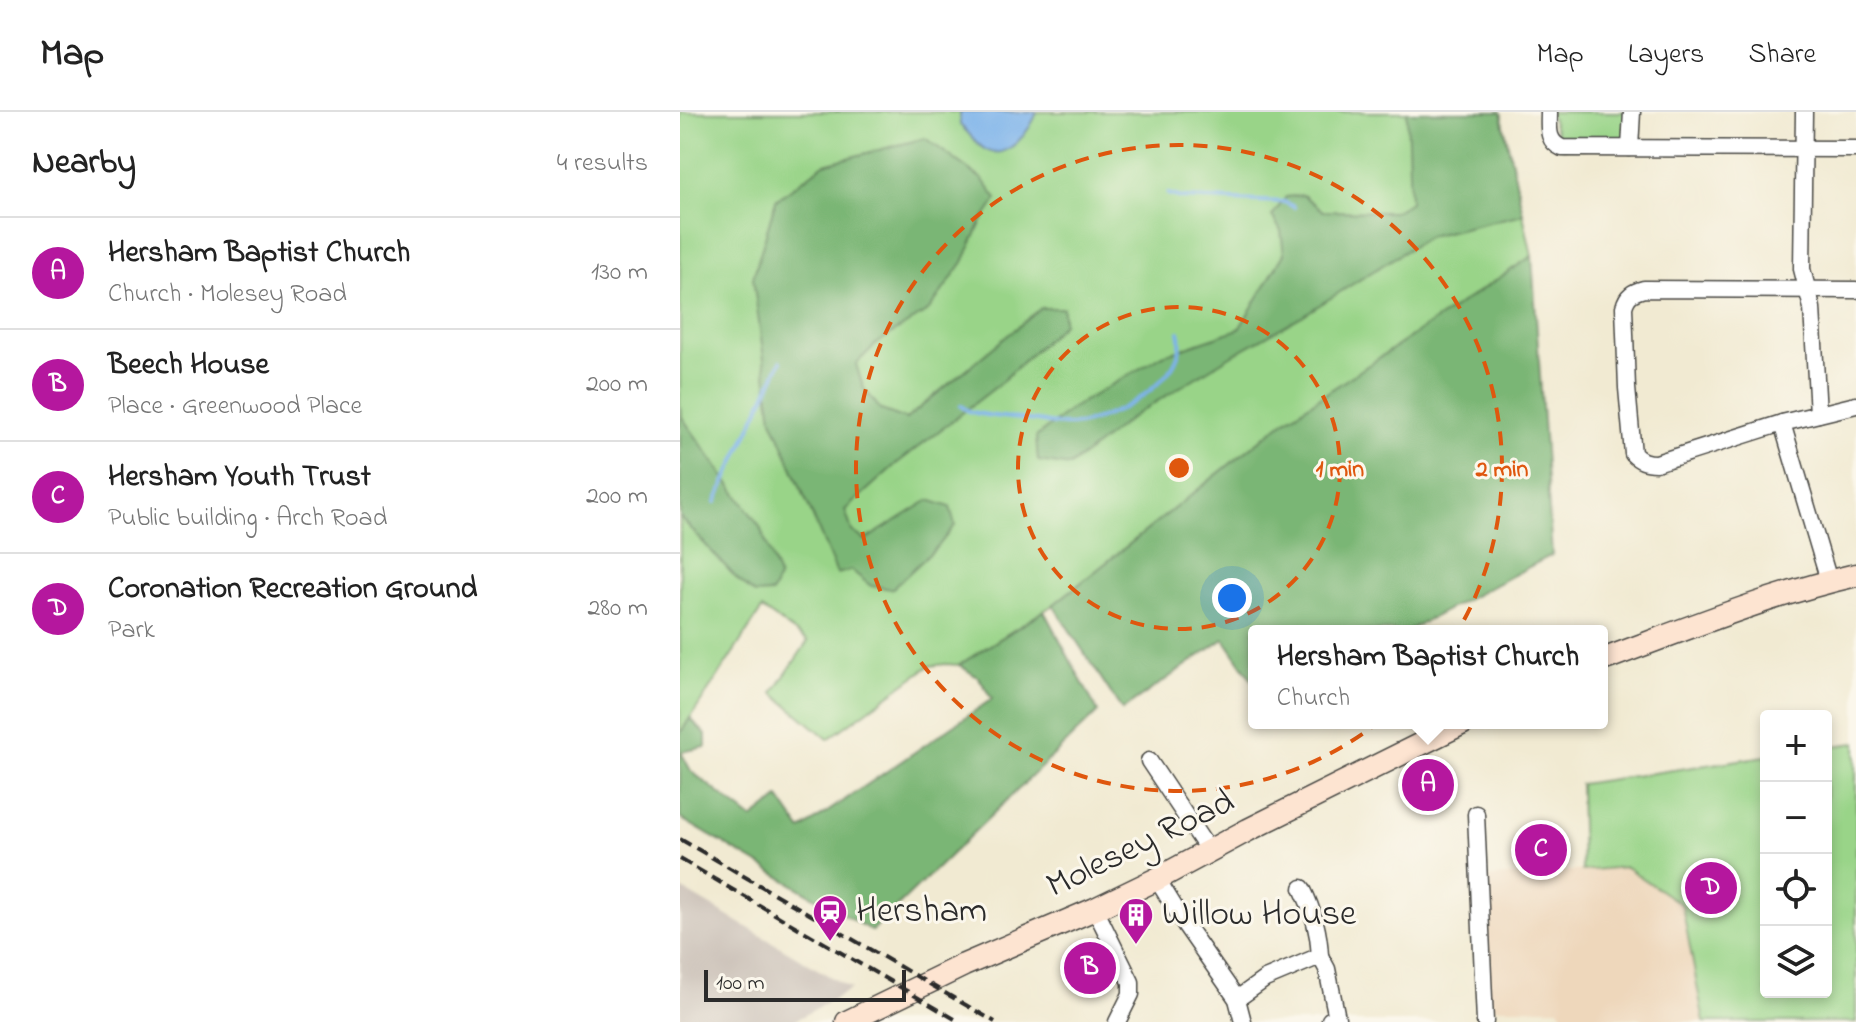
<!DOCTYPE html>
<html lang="en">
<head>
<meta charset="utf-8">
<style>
	body { margin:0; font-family:"Indie Flower",sans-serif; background:#f2f2f2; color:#222 }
	.controls { position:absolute; right:24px; bottom:24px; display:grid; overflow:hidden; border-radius:8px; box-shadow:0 4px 12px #0003 }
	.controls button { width:72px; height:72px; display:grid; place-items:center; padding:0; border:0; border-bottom:2px solid #e0e0e0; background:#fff; color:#222; font:40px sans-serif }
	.scale { position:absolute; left:24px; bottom:20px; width:202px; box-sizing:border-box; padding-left:8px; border:4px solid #2b2b2b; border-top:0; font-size:22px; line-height:28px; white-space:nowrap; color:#2b2b2b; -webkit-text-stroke:6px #fbf7ec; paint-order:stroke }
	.you { position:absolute; left:552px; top:486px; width:28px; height:28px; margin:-20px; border:6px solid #fff; border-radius:50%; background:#1a73e8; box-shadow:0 0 0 12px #1a73e833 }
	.badge { display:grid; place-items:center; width:52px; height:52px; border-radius:50%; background:#b5179e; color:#fff; font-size:26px; font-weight:700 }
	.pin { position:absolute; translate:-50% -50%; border:4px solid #fff; box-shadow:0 2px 8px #0006 }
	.popup { position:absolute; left:568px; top:513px; width:360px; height:104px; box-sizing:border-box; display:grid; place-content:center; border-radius:8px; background:#fff; filter:drop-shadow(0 2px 6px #0005); font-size:26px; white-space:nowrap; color:#767676 }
	.popup b { font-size:30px; color:#222 }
	.popup::after { content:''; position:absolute; left:50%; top:100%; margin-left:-16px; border:16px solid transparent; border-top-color:#fff }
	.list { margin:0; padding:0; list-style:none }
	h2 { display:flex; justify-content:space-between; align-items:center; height:104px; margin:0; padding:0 32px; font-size:34px }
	h2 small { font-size:26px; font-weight:400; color:#767676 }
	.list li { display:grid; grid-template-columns:52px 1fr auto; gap:24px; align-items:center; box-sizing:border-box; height:112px; padding:0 32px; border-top:2px solid #e0e0e0 }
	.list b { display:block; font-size:30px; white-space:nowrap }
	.list p { margin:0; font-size:26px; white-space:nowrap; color:#767676 }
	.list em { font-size:26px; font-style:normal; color:#767676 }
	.icon { flex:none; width:44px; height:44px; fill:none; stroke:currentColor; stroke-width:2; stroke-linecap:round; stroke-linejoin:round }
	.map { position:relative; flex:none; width:1176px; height:910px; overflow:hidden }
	header { display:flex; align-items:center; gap:48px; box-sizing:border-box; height:112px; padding:0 40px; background:#fff; border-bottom:2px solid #e0e0e0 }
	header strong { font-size:38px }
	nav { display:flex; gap:44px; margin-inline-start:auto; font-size:28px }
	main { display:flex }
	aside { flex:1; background:#fff }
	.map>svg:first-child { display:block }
	.built { fill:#eed7bb }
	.industrial { fill:#ccc2b9 }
	.green { fill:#99d488; stroke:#62805a; stroke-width:2 }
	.forest { fill:#7ab674; stroke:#527050; stroke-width:2 }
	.water { fill:#7cb2ea; stroke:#546e8a; stroke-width:2 }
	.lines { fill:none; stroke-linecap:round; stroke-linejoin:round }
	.stream { stroke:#7cb2ea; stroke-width:4 }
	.street-casing { stroke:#494844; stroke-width:19 }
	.secondary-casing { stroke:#494844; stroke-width:25 }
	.street { stroke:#fff; stroke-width:16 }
	.secondary { stroke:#fde4d1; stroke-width:22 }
	.rail { stroke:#2b2b2b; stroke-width:4; stroke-dasharray:12 6; stroke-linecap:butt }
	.ring { fill:none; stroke:#df570e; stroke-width:4; stroke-dasharray:14 10 }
	.labels { text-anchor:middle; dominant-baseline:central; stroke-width:6; stroke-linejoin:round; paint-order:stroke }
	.street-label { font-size:36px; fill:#2b2b2b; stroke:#fbf7ec }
	.poi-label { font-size:36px; fill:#2b2b2b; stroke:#fbf7ec; text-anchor:start }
	.centre { fill:#df570e; stroke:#fbf7ec; stroke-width:4 }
	.ring-label { font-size:24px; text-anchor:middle; font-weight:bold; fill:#df570e; stroke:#fbf7ec; stroke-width:6; stroke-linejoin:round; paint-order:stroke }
</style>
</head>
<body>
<header>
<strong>Map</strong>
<nav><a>Map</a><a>Layers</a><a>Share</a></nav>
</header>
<main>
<aside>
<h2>Nearby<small>4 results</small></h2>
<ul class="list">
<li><span class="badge">A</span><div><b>Hersham Baptist Church</b><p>Church · Molesey Road</p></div><em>130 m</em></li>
<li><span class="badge">B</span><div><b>Beech House</b><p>Place · Greenwood Place</p></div><em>200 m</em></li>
<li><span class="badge">C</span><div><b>Hersham Youth Trust</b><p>Public building · Arch Road</p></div><em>200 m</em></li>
<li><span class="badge">D</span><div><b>Coronation Recreation Ground</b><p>Park</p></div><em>280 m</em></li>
</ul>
</aside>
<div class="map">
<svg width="1176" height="910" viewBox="0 0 1176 910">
	<rect width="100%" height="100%" fill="#fbf7ec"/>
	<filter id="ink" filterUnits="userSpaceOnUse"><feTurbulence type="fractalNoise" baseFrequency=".0125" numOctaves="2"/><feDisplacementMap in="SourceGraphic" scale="16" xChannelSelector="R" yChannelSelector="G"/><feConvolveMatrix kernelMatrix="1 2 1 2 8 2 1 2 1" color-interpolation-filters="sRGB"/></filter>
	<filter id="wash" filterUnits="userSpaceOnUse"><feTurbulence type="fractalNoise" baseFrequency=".006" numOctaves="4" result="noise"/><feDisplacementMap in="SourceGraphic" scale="32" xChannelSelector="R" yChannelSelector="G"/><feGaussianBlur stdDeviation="1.8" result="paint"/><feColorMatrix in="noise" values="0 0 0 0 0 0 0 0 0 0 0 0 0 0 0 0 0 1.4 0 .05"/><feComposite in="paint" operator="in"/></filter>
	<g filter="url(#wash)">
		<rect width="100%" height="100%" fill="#f1ead2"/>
		<polygon class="built" points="946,755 1002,793 1024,910 963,910 961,906 886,907 879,896 804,896 799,766"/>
		<polygon class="industrial" points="0,776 70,817 171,877 112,910 0,910"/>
		<g class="green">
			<polygon points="0,0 821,0 852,144 603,310 373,493 279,553 266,552 249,554 148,627 93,581 128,529 82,497 0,622"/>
			<polygon points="869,0 952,0 950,36 882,36"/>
			<polygon points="1176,631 1176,910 1024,910 1002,793 946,755 902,759 900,672 1086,644 1086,880 1146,880 1146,635"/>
		</g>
		<g class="forest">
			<polygon points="727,0 821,0 843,102 749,124 622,204 549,245 455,303 390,354 358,349 356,325 392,296 483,243 559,217 604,142 601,119 592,104 606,85 623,83 643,99 714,100 730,90"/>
			<polygon points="245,26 302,67 317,87 301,111 283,150 249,198 197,231 176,252 183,275 201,298 226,307 361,196 383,196 383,212 317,274 215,353 165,398 172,419 185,428 249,388 270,395 275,413 259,433 212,477 191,474 171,458 157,462 92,307 73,166 96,88 144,52"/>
			<polygon points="852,144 872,443 727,519 574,519 574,571 544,527 442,598 373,493 603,310"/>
			<polygon points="0,295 2,305 80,415 99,465 92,481 75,482 58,468 0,405"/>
			<polygon points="364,499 418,600 192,819 0,706 0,622 10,606 26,623 26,635 1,640 11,659 72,707 99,686 121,718 312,587 299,566 279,553"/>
		</g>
		<path class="water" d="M 280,0 L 357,0 C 351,18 327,50 306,38 C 297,33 290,22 282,15 L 280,13 Z"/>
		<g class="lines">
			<g class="stream">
				<polyline points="488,82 502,86 604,90 614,95"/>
				<path d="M 281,294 C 287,298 285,298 292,300 C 310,305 330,305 348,308 C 362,309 378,314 391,313 C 430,310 512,266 499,220"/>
				<polyline points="36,390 101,249"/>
			</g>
		</g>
	</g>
	<g filter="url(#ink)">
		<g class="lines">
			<g class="street-casing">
				<g id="street">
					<path d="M 869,0 C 869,15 866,29 882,36 L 1176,37"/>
					<polyline points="1124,0 1122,157 1132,196 1138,302"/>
					<polyline points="950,36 952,0"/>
					<path d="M 1176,178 L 964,177 C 953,180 947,183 944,195 L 947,276 L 953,342 C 960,349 966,351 976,351 L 1102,311 L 1176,293"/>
					<polyline points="1102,311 1149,469"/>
					<polyline points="469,649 529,739"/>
					<polyline points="796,702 805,910"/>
					<polyline points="477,767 506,814 557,887 563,910"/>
					<path d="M 622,776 C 633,798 639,819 640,844"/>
					<polyline points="415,797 451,870 451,882 437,910"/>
					<polyline points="557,887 585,867 640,844 647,857 657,906 650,908"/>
				</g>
			</g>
			<g class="secondary-casing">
				<g id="secondary">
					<path d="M 922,548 C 1006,517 1089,483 1176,463"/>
					<polyline points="167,910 284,853 415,797 477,767 568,718 783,611"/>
				</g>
			</g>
			<use href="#street" class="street"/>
			<use href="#secondary" class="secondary"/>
			<g class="rail">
				<polyline points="0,727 315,910"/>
				<polyline points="0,747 280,910"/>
			</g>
		</g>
	</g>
	<g class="ring">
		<circle cx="499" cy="356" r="161"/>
		<circle cx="499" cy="356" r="323"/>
	</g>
	<defs>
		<g id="station-pin" transform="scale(1.8)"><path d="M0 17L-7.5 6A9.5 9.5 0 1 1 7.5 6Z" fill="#b5179e" stroke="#fbf7ec"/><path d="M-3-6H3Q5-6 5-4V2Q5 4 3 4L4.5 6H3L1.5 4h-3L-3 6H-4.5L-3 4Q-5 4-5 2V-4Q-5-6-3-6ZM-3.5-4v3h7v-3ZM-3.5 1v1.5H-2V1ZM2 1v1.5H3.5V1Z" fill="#fff"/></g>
		<g id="building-pin" transform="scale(1.8)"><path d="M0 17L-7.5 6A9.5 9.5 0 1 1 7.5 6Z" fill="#b5179e" stroke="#fbf7ec"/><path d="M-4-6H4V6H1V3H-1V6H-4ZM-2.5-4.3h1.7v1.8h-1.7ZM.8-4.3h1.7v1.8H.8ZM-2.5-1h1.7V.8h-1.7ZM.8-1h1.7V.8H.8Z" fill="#fff"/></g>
	</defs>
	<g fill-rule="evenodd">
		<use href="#station-pin" x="150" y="800"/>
		<use href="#building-pin" x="456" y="803"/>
	</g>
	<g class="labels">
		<g class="street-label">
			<text transform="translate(461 733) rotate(-26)">Molesey Road</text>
		</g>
		<g class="poi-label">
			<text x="176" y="800">Hersham</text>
			<text x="482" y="803">Willow House</text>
		</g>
	</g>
	<circle cx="499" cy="356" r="12" class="centre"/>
	<g class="ring-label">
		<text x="660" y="364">1 min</text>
		<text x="822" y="364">2 min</text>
	</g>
</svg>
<div class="controls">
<button>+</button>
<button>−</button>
<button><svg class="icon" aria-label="locate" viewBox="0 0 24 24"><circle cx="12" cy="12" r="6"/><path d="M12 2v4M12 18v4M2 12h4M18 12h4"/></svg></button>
<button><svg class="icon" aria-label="layers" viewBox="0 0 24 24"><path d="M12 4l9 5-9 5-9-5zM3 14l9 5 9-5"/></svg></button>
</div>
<div class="scale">100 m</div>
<div class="you"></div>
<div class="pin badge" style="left:748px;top:673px">A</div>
<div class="popup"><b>Hersham Baptist Church</b>Church</div>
<div class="pin badge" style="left:410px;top:856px">B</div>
<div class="pin badge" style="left:861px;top:738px">C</div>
<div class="pin badge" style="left:1031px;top:776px">D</div>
</div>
</main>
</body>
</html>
